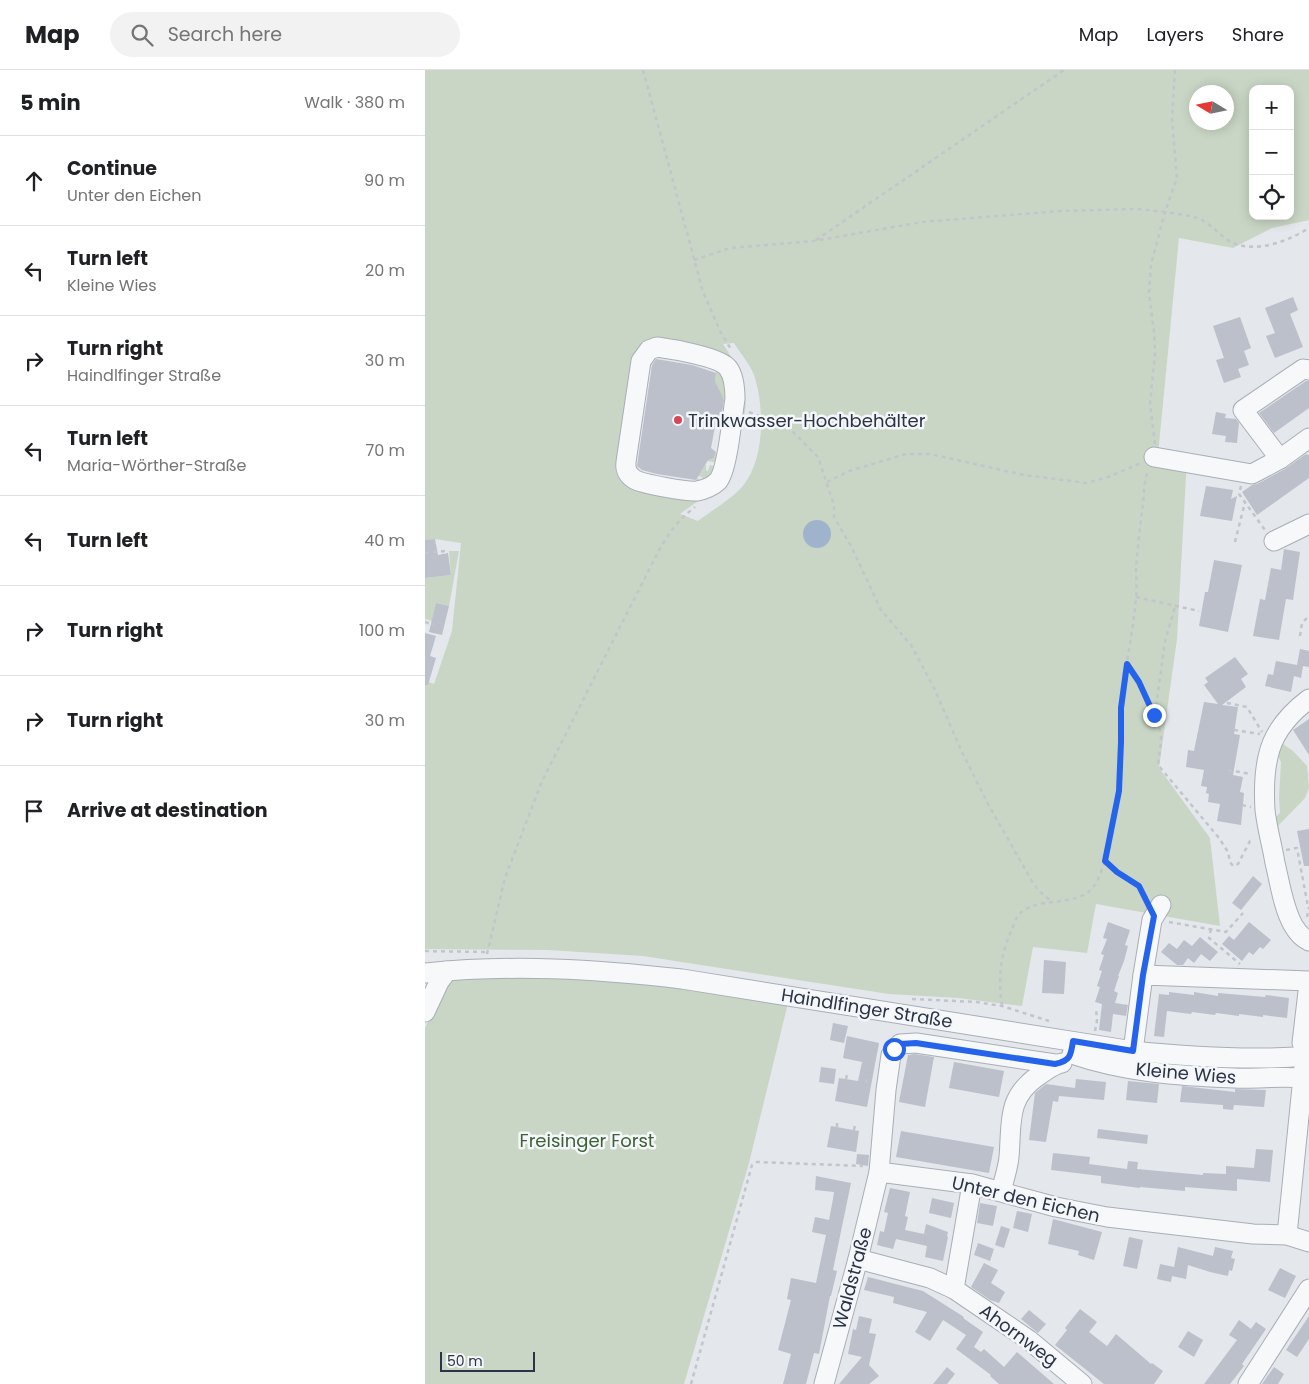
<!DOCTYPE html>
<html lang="en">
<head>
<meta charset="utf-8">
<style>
	body { margin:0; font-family:Poppins,sans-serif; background:#f2f2f2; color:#202124 }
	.controls { position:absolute; right:15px; top:15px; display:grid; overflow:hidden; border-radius:10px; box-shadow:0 2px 12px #0003 }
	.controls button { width:45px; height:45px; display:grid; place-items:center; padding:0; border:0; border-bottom:1px solid #e0e0e0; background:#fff; color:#202124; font:25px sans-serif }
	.compass { position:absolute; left:764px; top:15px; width:45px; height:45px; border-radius:50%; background:#fff; box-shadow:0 2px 12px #0003; rotate:280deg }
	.scale { position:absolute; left:15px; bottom:12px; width:95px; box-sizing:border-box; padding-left:5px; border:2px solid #2b3445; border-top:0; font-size:14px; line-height:18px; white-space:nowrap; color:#2b3445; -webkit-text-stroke:4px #f4f6f9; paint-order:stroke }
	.stop { position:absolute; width:15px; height:15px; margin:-11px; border:4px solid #2563eb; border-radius:50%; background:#fff }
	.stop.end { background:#2563eb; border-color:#fff; box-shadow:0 1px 5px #0008 }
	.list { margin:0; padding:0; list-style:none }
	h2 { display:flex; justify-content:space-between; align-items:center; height:65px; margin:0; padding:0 20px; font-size:21px }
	h2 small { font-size:16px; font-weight:400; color:#757577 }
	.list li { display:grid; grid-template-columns:32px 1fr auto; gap:15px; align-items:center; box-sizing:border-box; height:90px; padding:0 20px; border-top:1px solid #e0e0e0 }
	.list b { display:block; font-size:19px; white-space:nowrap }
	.list p { margin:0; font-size:16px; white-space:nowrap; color:#757577 }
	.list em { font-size:16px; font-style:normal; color:#757577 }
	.icon { flex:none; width:28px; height:28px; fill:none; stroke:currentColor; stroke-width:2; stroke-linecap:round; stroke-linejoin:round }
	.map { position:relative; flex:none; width:884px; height:1314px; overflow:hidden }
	header { display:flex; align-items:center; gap:30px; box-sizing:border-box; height:70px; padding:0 25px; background:#fff; border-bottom:1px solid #e0e0e0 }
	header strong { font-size:24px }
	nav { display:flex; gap:28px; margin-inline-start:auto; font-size:18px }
	.search { width:350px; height:45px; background:#f2f2f2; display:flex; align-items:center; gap:12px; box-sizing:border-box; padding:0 18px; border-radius:28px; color:#757577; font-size:19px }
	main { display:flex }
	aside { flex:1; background:#fff }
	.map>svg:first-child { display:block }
	.green { fill:#c9d6c5; fill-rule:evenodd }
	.water { fill:#9fb4cc }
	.building { fill:#bbc0ca }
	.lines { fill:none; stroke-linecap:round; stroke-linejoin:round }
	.minor-casing { stroke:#a9aeb7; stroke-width:21 }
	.path { stroke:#c2c5cb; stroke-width:2.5; stroke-dasharray:4 4; stroke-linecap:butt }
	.minor { stroke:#f7f8fa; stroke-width:19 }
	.route { stroke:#2563eb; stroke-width:6 }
	.poi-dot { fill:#d1495b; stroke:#f4f6f9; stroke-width:2 }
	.labels { text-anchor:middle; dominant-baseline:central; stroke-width:5; stroke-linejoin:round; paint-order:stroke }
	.poi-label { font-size:18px; fill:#2b3445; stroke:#f4f6f9; text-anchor:start }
	.street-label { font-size:18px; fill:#2b3445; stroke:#f4f6f9 }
	.park-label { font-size:18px; fill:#3f6138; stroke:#f4f6f9 }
</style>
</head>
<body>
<header>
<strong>Map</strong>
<div class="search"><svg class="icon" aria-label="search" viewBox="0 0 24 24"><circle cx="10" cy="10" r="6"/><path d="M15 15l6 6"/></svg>Search here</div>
<nav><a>Map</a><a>Layers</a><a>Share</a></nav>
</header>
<main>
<aside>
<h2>5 min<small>Walk · 380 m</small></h2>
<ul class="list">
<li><svg class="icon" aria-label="ahead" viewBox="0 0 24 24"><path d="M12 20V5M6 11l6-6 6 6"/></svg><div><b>Continue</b><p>Unter den Eichen</p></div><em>90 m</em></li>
<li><svg class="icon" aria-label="left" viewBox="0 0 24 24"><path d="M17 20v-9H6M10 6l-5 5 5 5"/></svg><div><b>Turn left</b><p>Kleine Wies</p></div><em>20 m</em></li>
<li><svg class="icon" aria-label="right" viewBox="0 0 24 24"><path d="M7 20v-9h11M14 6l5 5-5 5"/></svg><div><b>Turn right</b><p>Haindlfinger Straße</p></div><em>30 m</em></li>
<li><svg class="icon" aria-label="left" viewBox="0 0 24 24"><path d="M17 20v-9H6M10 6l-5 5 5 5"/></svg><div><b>Turn left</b><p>Maria-Wörther-Straße</p></div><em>70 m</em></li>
<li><svg class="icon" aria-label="left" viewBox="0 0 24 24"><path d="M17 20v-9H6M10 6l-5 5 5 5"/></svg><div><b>Turn left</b></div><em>40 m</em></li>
<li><svg class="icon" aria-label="right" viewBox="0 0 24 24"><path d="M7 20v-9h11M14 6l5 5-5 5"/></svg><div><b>Turn right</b></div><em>100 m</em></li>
<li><svg class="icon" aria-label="right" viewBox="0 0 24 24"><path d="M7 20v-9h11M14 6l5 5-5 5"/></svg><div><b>Turn right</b></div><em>30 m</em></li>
<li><svg class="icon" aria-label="arrive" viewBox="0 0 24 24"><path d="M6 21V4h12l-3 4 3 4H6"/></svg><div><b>Arrive at destination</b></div></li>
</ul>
</aside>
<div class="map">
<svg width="884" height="1314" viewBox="0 0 884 1314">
	<rect width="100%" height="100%" fill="#e4e7ec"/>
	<g class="green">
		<path d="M 0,0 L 884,0 L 884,150 L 847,158 L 808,178 L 754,168 L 733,385 L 762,388 L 752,569 L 734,698 L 785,768 L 795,856 L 671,834 L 662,883 L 608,877 L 597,936 L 533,928 L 464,924 L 218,886 L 123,880 L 0,879 L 0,611 L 9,614 L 27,561 L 36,473 L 10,469 L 0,470 ZM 828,19 L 865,19 L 865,146 L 828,146 ZM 772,22 L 802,22 L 802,52 L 772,52 ZM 309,273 C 315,283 325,294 329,305 C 340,338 340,392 316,418 C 305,430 286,441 273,451 L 255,444 L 276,429 L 300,384 L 291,383 L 289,388 L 282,390 L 282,391 L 294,393 L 292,397 L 285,395 L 283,401 L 281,400 L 281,395 L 280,395 L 273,406 L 277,407 L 278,416 L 275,416 L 274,409 L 272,408 L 270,413 L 216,404 L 206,394 L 224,292 L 233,286 L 288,295 L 291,300 L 290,311 L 298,329 L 308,330 L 307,337 L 299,335 L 298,348 L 306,349 L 315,358 C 329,328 315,299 298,274 Z"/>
		<polygon points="24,481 34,481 24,536 11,533 7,551 0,549 0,508 26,505"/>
		<polygon points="855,672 868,681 882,696 884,718 880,728 851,758 847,751 855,743 854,728 856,692 850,680"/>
		<polygon points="32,907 184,907 363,933 324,1093 259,1314 0,1314 0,958 17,921"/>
	</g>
	<circle class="water" cx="392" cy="464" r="14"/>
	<g class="building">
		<polygon points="868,227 873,240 865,244 878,277 850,288 841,266 850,263 840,238"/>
		<polygon points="815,247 826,278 819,281 824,295 813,299 816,307 799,313 791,290 799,288 788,256"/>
		<polygon points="231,289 267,295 291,303 290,311 299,330 296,349 291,351 286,378 291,382 289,388 283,390 271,410 232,404 217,400 212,396 227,295"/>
		<polygon points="881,311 884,311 884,338 849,363 834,343"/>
		<polygon points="791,342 801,344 800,348 811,349 814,353 812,373 800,372 801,366 787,364"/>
		<polygon points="881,384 884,385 884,408 832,445 817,422 827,415 832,414 860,399"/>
		<polygon points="781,416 808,420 806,429 812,426 807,451 775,446"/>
		<polygon points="10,469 13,485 23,483 26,505 0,508 0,470"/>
		<polygon points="859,479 875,482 868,530 861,529 854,570 828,566 835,529 840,530 846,498 856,500"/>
		<polygon points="789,490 817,495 803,562 774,556 780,522 783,522"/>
		<polygon points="11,533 24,536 17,565 4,562"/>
		<polygon points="0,563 11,566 5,586 11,588 3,615 0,615"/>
		<polygon points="875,579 884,581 884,597 878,596 876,608 869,606 866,622 840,616 843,604 848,605 851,591 872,595"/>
		<polygon points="810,587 823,604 816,609 821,617 797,635 813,637 809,664 815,665 808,705 818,707 815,722 819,723 816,755 792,751 795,734 783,732 784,724 781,723 782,717 776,716 779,700 761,697 763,680 769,681 779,632 793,634 779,615 783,612 780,608"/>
		<polygon points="884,649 884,685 868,660"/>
		<polygon points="884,759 884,796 879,796 872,761"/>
		<polygon points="828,806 837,814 816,840 807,833"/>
		<polygon points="683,852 705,860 700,875 703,876 699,891 693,906 694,906 689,921 693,923 690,933 703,935 701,946 688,944 686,962 674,960 677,934 670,932 675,917 672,916 677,901 674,900 679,885 676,884 682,869 678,868"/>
		<polygon points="824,852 846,870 838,879 835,877 828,885 824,882 817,891 797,874 804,866 809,870"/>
		<polygon points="775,867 793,882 785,891 776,884 769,893 763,888 758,895 752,895 736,882 744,873 752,879 759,870 767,876"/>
		<polygon points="619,890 641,892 639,924 617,923"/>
		<polygon points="744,922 769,925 769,922 793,926 793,923 840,927 841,925 864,928 862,948 838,945 838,947 814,944 814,946 791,943 790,945 767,942 766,944 742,941 739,967 729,966 734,924 744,925"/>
		<polygon points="408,953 423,956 419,973 405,970"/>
		<polygon points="422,966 454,973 442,1037 410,1031 414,1008 433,1011 437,992 418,988"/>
		<polygon points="490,984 509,987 500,1037 474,1032 483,985"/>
		<polygon points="529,992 579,1001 574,1027 524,1018"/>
		<polygon points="396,997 411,999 409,1014 394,1012"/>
		<polygon points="651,1009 681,1012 679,1030 634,1026 633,1032 628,1031 621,1072 604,1070 610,1023 621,1014 650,1018"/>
		<polygon points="703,1011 734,1014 732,1033 701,1030"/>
		<polygon points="757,1016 810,1022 810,1019 841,1020 839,1037 809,1035 808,1040 798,1039 798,1035 755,1032"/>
		<polygon points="406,1056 434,1061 431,1082 402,1077"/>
		<polygon points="673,1059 723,1065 722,1074 672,1068"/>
		<polygon points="476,1061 569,1077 564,1103 471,1087"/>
		<polygon points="831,1079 848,1080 845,1112 812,1109 812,1121 760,1117 760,1121 715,1117 715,1118 676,1113 676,1106 626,1100 628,1083 665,1087 664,1094 702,1099 703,1091 713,1092 712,1099 778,1105 778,1103 801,1104 801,1096 829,1098"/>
		<polygon points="432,1084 444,1085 443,1096 431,1094"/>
		<polygon points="391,1106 426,1113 408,1200 412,1201 406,1226 405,1226 394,1284 389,1283 381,1314 358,1314 366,1284 353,1280 366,1230 362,1229 366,1208 391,1213 401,1165 387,1162 390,1147 404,1150 408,1129 409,1122 390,1120"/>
		<polygon points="465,1118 485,1122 480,1146 483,1147 480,1160 499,1164 501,1154 523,1162 522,1166 523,1167 518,1191 500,1187 502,1176 471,1169 468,1179 452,1175 455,1161 459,1162 463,1143 459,1142"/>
		<polygon points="507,1128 529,1133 526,1148 504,1143"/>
		<polygon points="555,1133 572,1136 568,1156 552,1153"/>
		<polygon points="592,1141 607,1144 603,1162 588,1158"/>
		<polygon points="628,1149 677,1162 669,1190 653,1185 654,1181 623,1174"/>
		<polygon points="576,1156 585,1159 579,1178 570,1175"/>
		<polygon points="704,1167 718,1170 712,1199 698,1196"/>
		<polygon points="553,1173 569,1179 565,1191 549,1185"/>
		<polygon points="753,1177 788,1186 790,1177 808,1181 806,1188 810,1189 807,1201 804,1200 803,1206 785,1202 763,1195 761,1209 747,1206 746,1212 732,1209 735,1194 749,1197"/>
		<polygon points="559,1193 573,1200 566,1213 580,1222 574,1233 565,1230 546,1217"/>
		<polygon points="855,1198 871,1206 860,1228 843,1220"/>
		<polygon points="443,1207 498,1221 539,1247 538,1248 558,1262 549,1277 556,1282 559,1279 579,1297 592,1282 629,1314 574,1314 565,1306 566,1305 531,1279 541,1265 518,1250 505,1271 490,1262 502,1242 468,1233 469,1227 439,1220"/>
		<polygon points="655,1239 672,1252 664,1262 682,1276 691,1264 726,1294 727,1293 738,1301 729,1314 679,1314 630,1275 642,1260 640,1258"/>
		<polygon points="604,1240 621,1254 613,1263 596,1249"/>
		<polygon points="434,1246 447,1249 444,1263 451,1264 444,1295 454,1306 444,1314 414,1314 437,1287 423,1284 428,1259 431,1260"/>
		<polygon points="884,1246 884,1269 872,1287 861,1280"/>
		<polygon points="814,1250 826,1259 831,1252 841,1259 817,1294 819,1296 805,1314 779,1314 812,1270 804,1265"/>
		<polygon points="763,1261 778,1270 769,1287 753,1277"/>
		<polygon points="522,1297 530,1304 522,1314 508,1314"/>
		<polygon points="849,1297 859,1304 853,1314 837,1314"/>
	</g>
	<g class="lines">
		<g class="minor-casing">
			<g id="minor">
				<path d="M 232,277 C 247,279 295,287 303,298 C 309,306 310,319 310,329 C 307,346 303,399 293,411 C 288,416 279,420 272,421 C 263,422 216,414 209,409 C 203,405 200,399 201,392 L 216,291 L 224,280 Z"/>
				<polyline points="729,387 827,404 855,389 884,368"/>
				<polyline points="855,389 818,340 878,299 884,300"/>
				<polyline points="849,471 884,454"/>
				<path d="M 884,629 C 864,644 848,662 843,687 C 839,704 839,723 840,740 C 842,758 847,775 850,793 C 855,813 858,837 868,855 C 872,862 877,868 884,871"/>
				<path d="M 0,903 C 89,894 169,899 257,909 L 708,981 C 766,987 825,991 884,986"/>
				<polyline points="718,905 727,850 736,835"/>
				<polyline points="0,942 14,912 22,901"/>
				<polyline points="877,973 884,913"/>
				<polyline points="708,981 718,905 884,911"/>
				<path d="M 647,984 C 699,1002 754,1006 809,1008 C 832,1009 855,1006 878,1008"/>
				<polyline points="630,994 491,973 475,974 466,985 461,1020 454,1102 547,1114 631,1137 682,1147 828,1164 862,1165 884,1172"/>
				<path d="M 576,1121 C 579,1110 583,1098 584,1087 C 587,1053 581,1028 613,1006 C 621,1001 627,995 637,993"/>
				<polyline points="862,1165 879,997"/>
				<polyline points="433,1189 505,1208 529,1219 604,1270 657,1314"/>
				<polyline points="529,1219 547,1114"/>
				<polyline points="399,1314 433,1189 454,1102"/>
				<polyline points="823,1314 884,1219"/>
			</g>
		</g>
		<g class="path">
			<polyline points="218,0 278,222 295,261 307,281"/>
			<polyline points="391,170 639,0"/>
			<polyline points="269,190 305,178 389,171 497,152 635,141 712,139 740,142 752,108 747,49 750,0"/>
			<polyline points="324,342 364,358 393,387 409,435 409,447 426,476 456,540 486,575 510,620 536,680 563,734 608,813 613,820 626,831"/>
			<path d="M 730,374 L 725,334 L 730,284 L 729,262 L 724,223 L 726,194 L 740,142 C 751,144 764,145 775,149 C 786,154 795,166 806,172 C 831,184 863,171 884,158"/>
			<polyline points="402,412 424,401 481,384 505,384 599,405 661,413 683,407 716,393"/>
			<polyline points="816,416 814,424 840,460"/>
			<polyline points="810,472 820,432"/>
			<polyline points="0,483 20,481"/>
			<polyline points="711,527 774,541"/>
			<polyline points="0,552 9,555"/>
			<polyline points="875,566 877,553 884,546"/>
			<path d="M 702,594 C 713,610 735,648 736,667 C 736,676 734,685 733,695 L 794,768 L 803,782 L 805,792 L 808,796 L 813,794 L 825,771 L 829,769"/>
			<polyline points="802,633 822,637 837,662"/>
			<polyline points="730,644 740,571 750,537"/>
			<polyline points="809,660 835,664"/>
			<polyline points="803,700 826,704"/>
			<polyline points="817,735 826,737"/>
			<polyline points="861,780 872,778 883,837"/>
			<polyline points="680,791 692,802 714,816 722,831"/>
			<polyline points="882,847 884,837"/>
			<polyline points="744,852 801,862 818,843"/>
			<polyline points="786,859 784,868 815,894"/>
			<polyline points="0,881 62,882"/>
			<path d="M 62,884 L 80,808 L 117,711 L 232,484 C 242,465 253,450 270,437"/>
			<polyline points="487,929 551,932 577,936 624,951"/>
			<path d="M 577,936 C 573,906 575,887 587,859 C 590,852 592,844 599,840 C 624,825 661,840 674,807 C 691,766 695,719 696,674 C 697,662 695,649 696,636 C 699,600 708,564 711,528 C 712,518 711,508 711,498 C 713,476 715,455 718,434 C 719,423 719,411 723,400"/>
			<polyline points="670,961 672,951 671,938"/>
			<polyline points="421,1009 422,1005"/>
			<polyline points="441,1013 442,1008"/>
			<polyline points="412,1057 412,1053"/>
			<polyline points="429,1060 430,1055"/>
			<polyline points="266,1314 327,1095 332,1092 438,1096"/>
		</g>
		<use href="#minor" class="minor"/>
	</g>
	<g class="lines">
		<path class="route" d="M 469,979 L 475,974 L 491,973 L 630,994 C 645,991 646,986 648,971 L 708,981 L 718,905 L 729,846 L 714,816 L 692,802 L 680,791 L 694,721 L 696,672 L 696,638 L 702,594 L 714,612 L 729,645"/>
	</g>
	<circle class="poi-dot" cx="253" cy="350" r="5"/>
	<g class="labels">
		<g class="poi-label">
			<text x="263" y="350">Trinkwasser-Hochbehälter</text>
		</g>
		<g class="street-label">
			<text transform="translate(442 938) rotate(9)">Haindlfinger Straße</text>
			<text transform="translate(761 1003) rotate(5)">Kleine Wies</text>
			<text transform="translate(601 1129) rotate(13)">Unter den Eichen</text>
			<text transform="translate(427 1208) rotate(-75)">Waldstraße</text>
			<text transform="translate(594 1265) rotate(36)">Ahornweg</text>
		</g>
		<g class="park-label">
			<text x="162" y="1070">Freisinger Forst</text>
		</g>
	</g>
</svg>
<div class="controls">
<button>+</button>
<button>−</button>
<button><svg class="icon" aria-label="locate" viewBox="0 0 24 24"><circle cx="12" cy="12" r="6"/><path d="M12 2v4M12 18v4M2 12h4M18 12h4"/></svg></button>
</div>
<svg class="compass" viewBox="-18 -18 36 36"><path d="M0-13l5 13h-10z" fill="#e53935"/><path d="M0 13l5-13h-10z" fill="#757577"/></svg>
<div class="scale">50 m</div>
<div class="stop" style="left:469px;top:979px"></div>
<div class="stop end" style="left:729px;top:645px"></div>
</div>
</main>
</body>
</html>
